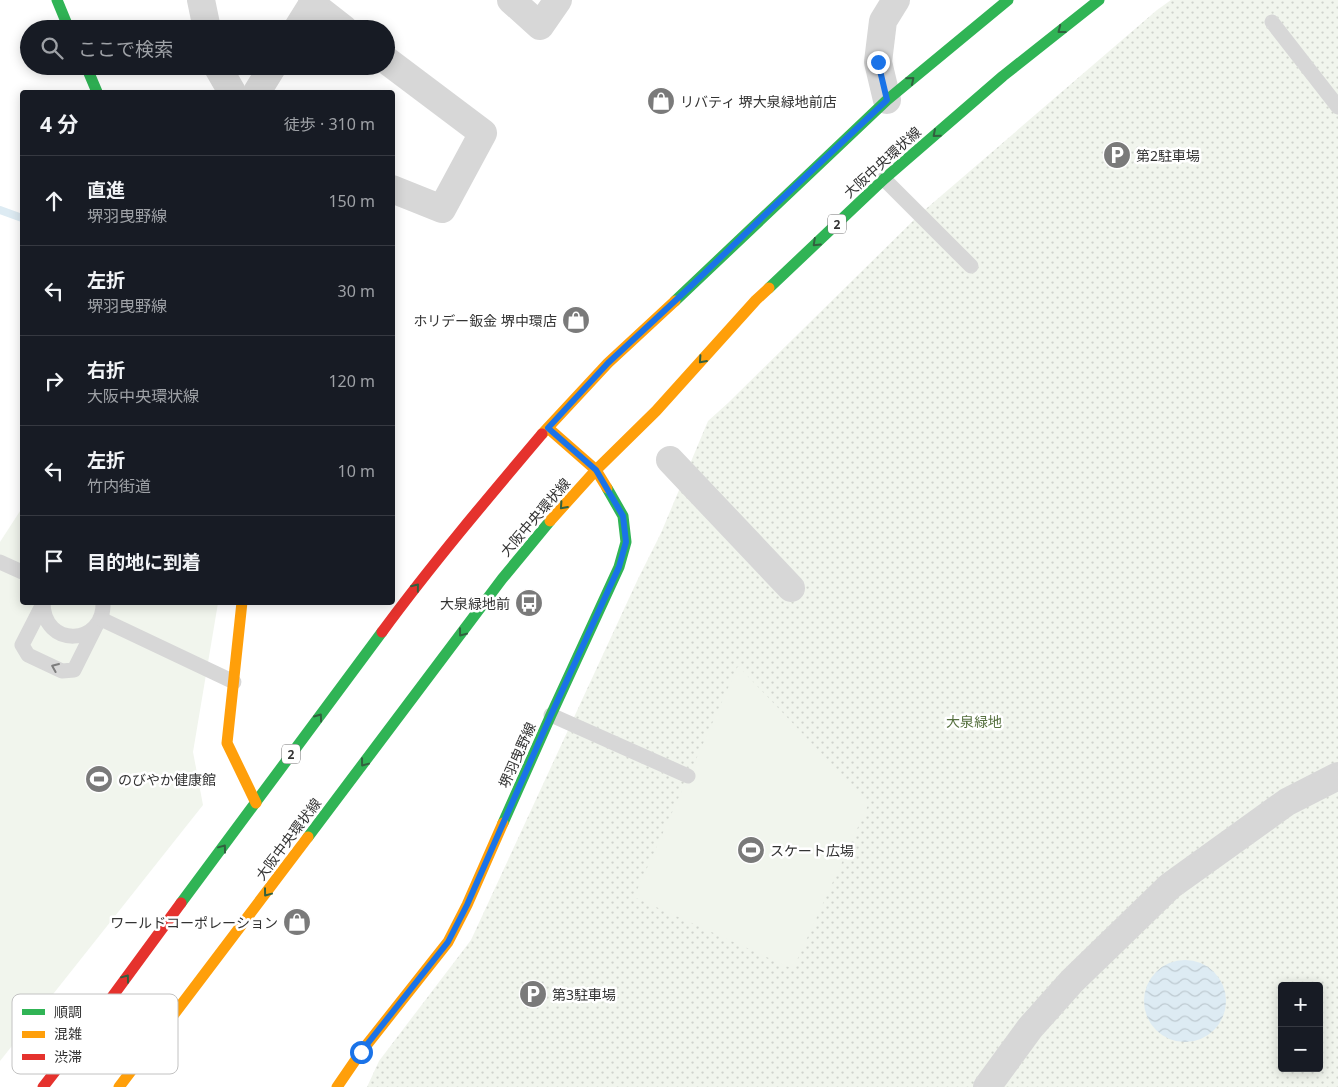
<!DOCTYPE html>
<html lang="ja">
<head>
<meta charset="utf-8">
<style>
	body { margin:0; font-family:"Noto Sans","Noto Sans JP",sans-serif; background:#242831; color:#f1f3f6 }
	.controls { position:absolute; right:15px; bottom:15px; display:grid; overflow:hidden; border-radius:5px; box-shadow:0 2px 12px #0003 }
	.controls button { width:45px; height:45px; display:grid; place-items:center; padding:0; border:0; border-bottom:1px solid #363941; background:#171b24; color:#f1f3f6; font:25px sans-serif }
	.stop { position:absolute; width:15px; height:15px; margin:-11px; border:4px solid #1a73e8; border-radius:50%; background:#fff }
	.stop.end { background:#1a73e8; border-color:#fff; box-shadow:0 1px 5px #0008 }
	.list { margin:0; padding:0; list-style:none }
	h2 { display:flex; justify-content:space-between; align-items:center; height:65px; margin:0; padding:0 20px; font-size:21px }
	h2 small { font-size:16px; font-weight:400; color:#9ea1a6 }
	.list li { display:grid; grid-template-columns:32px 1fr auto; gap:15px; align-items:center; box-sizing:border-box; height:90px; padding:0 20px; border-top:1px solid #363941 }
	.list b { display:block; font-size:19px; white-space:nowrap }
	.list p { margin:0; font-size:16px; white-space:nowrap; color:#9ea1a6 }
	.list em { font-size:16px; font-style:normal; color:#9ea1a6 }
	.icon { flex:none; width:28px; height:28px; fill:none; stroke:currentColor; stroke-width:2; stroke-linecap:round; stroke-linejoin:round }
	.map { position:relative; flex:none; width:1338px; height:1087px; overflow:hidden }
	.search { position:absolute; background:#171b24; box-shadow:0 2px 12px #0003; left:20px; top:20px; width:375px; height:55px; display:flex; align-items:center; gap:12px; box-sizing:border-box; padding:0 18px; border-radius:28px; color:#9ea1a6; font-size:19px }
	.panel { position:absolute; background:#171b24; box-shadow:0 2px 12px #0003; left:20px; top:90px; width:375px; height:515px; border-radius:5px }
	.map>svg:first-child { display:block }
	.park { fill:url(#park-dots); fill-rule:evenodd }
	.pitch { fill:#f1f5ed }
	.water { fill:url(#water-waves) }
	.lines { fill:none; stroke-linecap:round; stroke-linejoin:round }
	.stream { stroke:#ddebf3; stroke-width:8 }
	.lane { stroke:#d7d7d7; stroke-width:15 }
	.street { stroke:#d7d7d7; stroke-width:28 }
	.fast { stroke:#30b455; stroke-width:11 }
	.slow { stroke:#ff9f0a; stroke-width:11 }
	.jam { stroke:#e5322d; stroke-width:11 }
	.oneway { stroke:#32603f }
	.oneway2 { stroke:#7d7d7d }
	.route { stroke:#1a73e8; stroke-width:6 }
	.labels { text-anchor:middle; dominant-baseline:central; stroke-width:5; stroke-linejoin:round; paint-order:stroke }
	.shield { fill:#fff; stroke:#707070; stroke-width:1 }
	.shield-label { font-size:12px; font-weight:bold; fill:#333 }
	.poi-label { font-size:14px; fill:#333; stroke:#fff; text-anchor:start }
	.street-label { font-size:14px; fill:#333; stroke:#fff }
	.park-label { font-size:14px; fill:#56703f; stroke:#fff }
	.key { fill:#fff; stroke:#c2c2c2; stroke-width:1 }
	.key-label { font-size:14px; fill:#333 }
</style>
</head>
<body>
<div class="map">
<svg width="1338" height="1087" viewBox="0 0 1338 1087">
	<defs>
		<pattern id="park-dots" width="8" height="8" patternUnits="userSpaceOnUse" patternTransform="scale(1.25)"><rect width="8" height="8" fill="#f1f5ed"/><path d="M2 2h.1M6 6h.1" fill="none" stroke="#cfd2cc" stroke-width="1.8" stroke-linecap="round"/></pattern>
		<pattern id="water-waves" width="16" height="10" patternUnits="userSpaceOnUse" patternTransform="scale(1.25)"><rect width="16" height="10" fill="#ddebf3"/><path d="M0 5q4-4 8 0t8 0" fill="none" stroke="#becad1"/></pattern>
	</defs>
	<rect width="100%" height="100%" fill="#fff"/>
	<path class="park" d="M 1171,0 L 1338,0 L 1338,1087 L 367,1087 L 379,1061 L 471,940 L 637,581 L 661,533 L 708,421 L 728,403 L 920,214 L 1157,10 ZM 1282,986 L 1319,986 L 1319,1068 L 1282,1068 Z"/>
	<g class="pitch">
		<polygon points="22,508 22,602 218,603 193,752 203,805 0,1061 0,542"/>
		<polygon points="738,666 869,803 793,969 634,897"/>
	</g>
	<circle class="water" cx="1185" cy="1001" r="41"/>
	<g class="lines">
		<polyline class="stream" points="0,210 22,218"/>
		<g class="lane">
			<polyline points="1272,22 1338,107"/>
			<polyline points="884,179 971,266"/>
			<polyline points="0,562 22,572"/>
			<path d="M 43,602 C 43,649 105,646 103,602"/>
			<polyline points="43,604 22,645 28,655 62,671 74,670 95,628"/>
			<polyline points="101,619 234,682"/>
			<polyline points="551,715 688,776"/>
		</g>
		<g class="street">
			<polyline points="201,0 207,29"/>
			<polyline points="511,0 540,26 558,0"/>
			<polyline points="312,4 344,29"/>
			<polyline points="297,29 315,0"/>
			<polyline points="386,60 483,133 442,209 392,189"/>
			<polyline points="217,66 232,92"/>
			<polyline points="257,92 273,66"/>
			<polyline points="887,100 878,62 883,21 896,0"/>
			<polyline points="670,460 791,588"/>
			<polyline points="987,1087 1030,1028 1072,981 1170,886 1287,802 1338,776"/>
		</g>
		<g class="fast">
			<polyline points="57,0 69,29"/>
			<polyline points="86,66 97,92"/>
			<polyline points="769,288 884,179 1003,76 1099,0"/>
			<polyline points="675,301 887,100 1008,0"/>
			<polyline points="503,823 551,715 619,567 626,542 623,516 607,488"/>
			<polyline points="308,837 502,579 550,521"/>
			<polyline points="181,903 382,632"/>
		</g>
		<g class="slow">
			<polyline points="548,428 596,470 607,488"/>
			<polyline points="542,434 608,363 675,301"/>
			<polyline points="550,521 596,470 656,411 756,300 769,288"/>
			<polyline points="242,602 227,743 256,803"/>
			<polyline points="119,1087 308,837"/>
			<polyline points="337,1087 361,1052 448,942 467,905 503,823"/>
		</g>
		<g class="jam">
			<path d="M 382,632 C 432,564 487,499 542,434"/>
			<polyline points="43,1087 101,1012 181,903"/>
		</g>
	</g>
	<defs><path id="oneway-chevron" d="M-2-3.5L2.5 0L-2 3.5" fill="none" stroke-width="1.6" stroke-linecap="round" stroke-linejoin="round" transform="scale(1.25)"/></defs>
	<g class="oneway">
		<use href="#oneway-chevron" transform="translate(1061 30) rotate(142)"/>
		<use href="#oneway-chevron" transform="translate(911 80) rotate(-40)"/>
		<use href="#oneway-chevron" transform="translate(936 134) rotate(139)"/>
		<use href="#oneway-chevron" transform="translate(816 243) rotate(137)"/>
		<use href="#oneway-chevron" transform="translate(702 360) rotate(132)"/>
		<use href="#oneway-chevron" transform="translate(563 506) rotate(132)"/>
		<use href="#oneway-chevron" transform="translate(416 587) rotate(-51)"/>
		<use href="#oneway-chevron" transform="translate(462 633) rotate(127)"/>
		<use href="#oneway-chevron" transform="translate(319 717) rotate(-54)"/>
		<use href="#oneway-chevron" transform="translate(364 763) rotate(127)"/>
		<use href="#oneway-chevron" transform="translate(223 848) rotate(-53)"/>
		<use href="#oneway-chevron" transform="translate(267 893) rotate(127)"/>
		<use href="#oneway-chevron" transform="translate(126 978) rotate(-53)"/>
	</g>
	<use class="oneway2" href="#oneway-chevron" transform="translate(55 667) rotate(-157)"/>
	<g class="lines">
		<polyline class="route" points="361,1052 448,942 467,905 551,715 619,567 626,542 623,516 596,470 548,428 608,363 690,287 770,210 887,100 878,62"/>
	</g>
	<defs>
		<g id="shop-disc" transform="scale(1.4375)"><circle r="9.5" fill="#7a7a7a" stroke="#fff"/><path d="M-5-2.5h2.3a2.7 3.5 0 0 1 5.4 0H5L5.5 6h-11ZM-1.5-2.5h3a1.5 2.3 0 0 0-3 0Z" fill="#fff"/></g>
		<g id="parking-disc" transform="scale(1.4375)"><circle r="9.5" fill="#7a7a7a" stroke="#fff"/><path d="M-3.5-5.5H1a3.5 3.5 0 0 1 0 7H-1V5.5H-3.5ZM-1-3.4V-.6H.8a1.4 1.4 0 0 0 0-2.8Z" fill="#fff"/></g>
		<g id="bus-disc" transform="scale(1.4375)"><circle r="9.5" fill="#7a7a7a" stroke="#fff"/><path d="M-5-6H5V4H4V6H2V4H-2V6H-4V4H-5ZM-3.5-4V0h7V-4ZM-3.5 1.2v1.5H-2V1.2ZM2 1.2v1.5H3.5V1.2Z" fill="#fff"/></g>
		<g id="stadium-disc" transform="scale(1.4375)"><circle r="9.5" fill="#7a7a7a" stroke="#fff"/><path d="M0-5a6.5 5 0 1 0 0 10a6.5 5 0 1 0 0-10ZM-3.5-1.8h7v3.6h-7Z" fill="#fff"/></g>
	</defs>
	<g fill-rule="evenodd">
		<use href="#shop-disc" x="661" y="101"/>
		<use href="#parking-disc" x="1117" y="155"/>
		<use href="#shop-disc" x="576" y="320"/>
		<use href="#bus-disc" x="529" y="603"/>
		<use href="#stadium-disc" x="99" y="779"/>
		<use href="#stadium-disc" x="751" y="850"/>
		<use href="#shop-disc" x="297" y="922"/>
		<use href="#parking-disc" x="533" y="994"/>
	</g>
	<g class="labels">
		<g class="shield">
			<rect x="828" y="214.5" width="18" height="19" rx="4"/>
			<rect x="282" y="744.5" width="18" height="19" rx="4"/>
		</g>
		<g class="shield-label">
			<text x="837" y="224">2</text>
			<text x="291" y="754">2</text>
		</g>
		<g class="poi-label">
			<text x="680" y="101">リバティ 堺大泉緑地前店</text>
			<text x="1136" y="155">第2駐車場</text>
			<text x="557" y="320" text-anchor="end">ホリデー鈑金 堺中環店</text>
			<text x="510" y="603" text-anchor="end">大泉緑地前</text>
			<text x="118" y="779">のびやか健康館</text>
			<text x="770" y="850">スケート広場</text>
			<text x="278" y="922" text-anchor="end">ワールドコーポレーション</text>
			<text x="552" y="994">第3駐車場</text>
		</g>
		<g class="street-label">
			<text transform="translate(882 162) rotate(-42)">大阪中央環状線</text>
			<text transform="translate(535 517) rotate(-49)">大阪中央環状線</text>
			<text transform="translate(517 755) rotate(-66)">堺羽曳野線</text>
			<text transform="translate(288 839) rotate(-53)">大阪中央環状線</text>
		</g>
		<g class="park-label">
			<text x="974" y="721">大泉緑地</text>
		</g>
	</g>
	<rect x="12" y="994" width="166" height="80" rx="8" class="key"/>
	<rect x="22" y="1009" width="23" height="6" fill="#30b455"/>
	<rect x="22" y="1031" width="23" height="7" fill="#ff9f0a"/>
	<rect x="22" y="1054" width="23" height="6" fill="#e5322d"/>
	<g class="key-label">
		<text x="54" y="1017">順調</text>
		<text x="54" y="1039">混雑</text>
		<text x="54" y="1062">渋滞</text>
	</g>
</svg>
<div class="controls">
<button>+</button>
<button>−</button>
</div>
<div class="stop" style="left:361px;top:1052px"></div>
<div class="stop end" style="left:878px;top:62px"></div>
<div class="search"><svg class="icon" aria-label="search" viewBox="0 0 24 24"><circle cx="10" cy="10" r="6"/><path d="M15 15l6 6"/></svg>ここで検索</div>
<section class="panel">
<h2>4 分<small>徒歩 · 310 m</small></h2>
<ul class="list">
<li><svg class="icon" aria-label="ahead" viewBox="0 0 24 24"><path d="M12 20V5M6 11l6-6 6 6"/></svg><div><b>直進</b><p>堺羽曳野線</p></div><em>150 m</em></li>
<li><svg class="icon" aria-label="left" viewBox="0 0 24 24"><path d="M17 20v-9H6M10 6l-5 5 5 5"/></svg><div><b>左折</b><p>堺羽曳野線</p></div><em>30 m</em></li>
<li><svg class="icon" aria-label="right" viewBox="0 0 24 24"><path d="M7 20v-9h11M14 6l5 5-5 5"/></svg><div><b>右折</b><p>大阪中央環状線</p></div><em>120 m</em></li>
<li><svg class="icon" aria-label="left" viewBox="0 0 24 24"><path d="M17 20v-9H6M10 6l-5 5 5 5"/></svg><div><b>左折</b><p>竹内街道</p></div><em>10 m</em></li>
<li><svg class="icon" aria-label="arrive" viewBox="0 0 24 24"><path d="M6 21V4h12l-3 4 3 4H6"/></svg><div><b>目的地に到着</b></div></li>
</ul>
</section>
</div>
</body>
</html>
